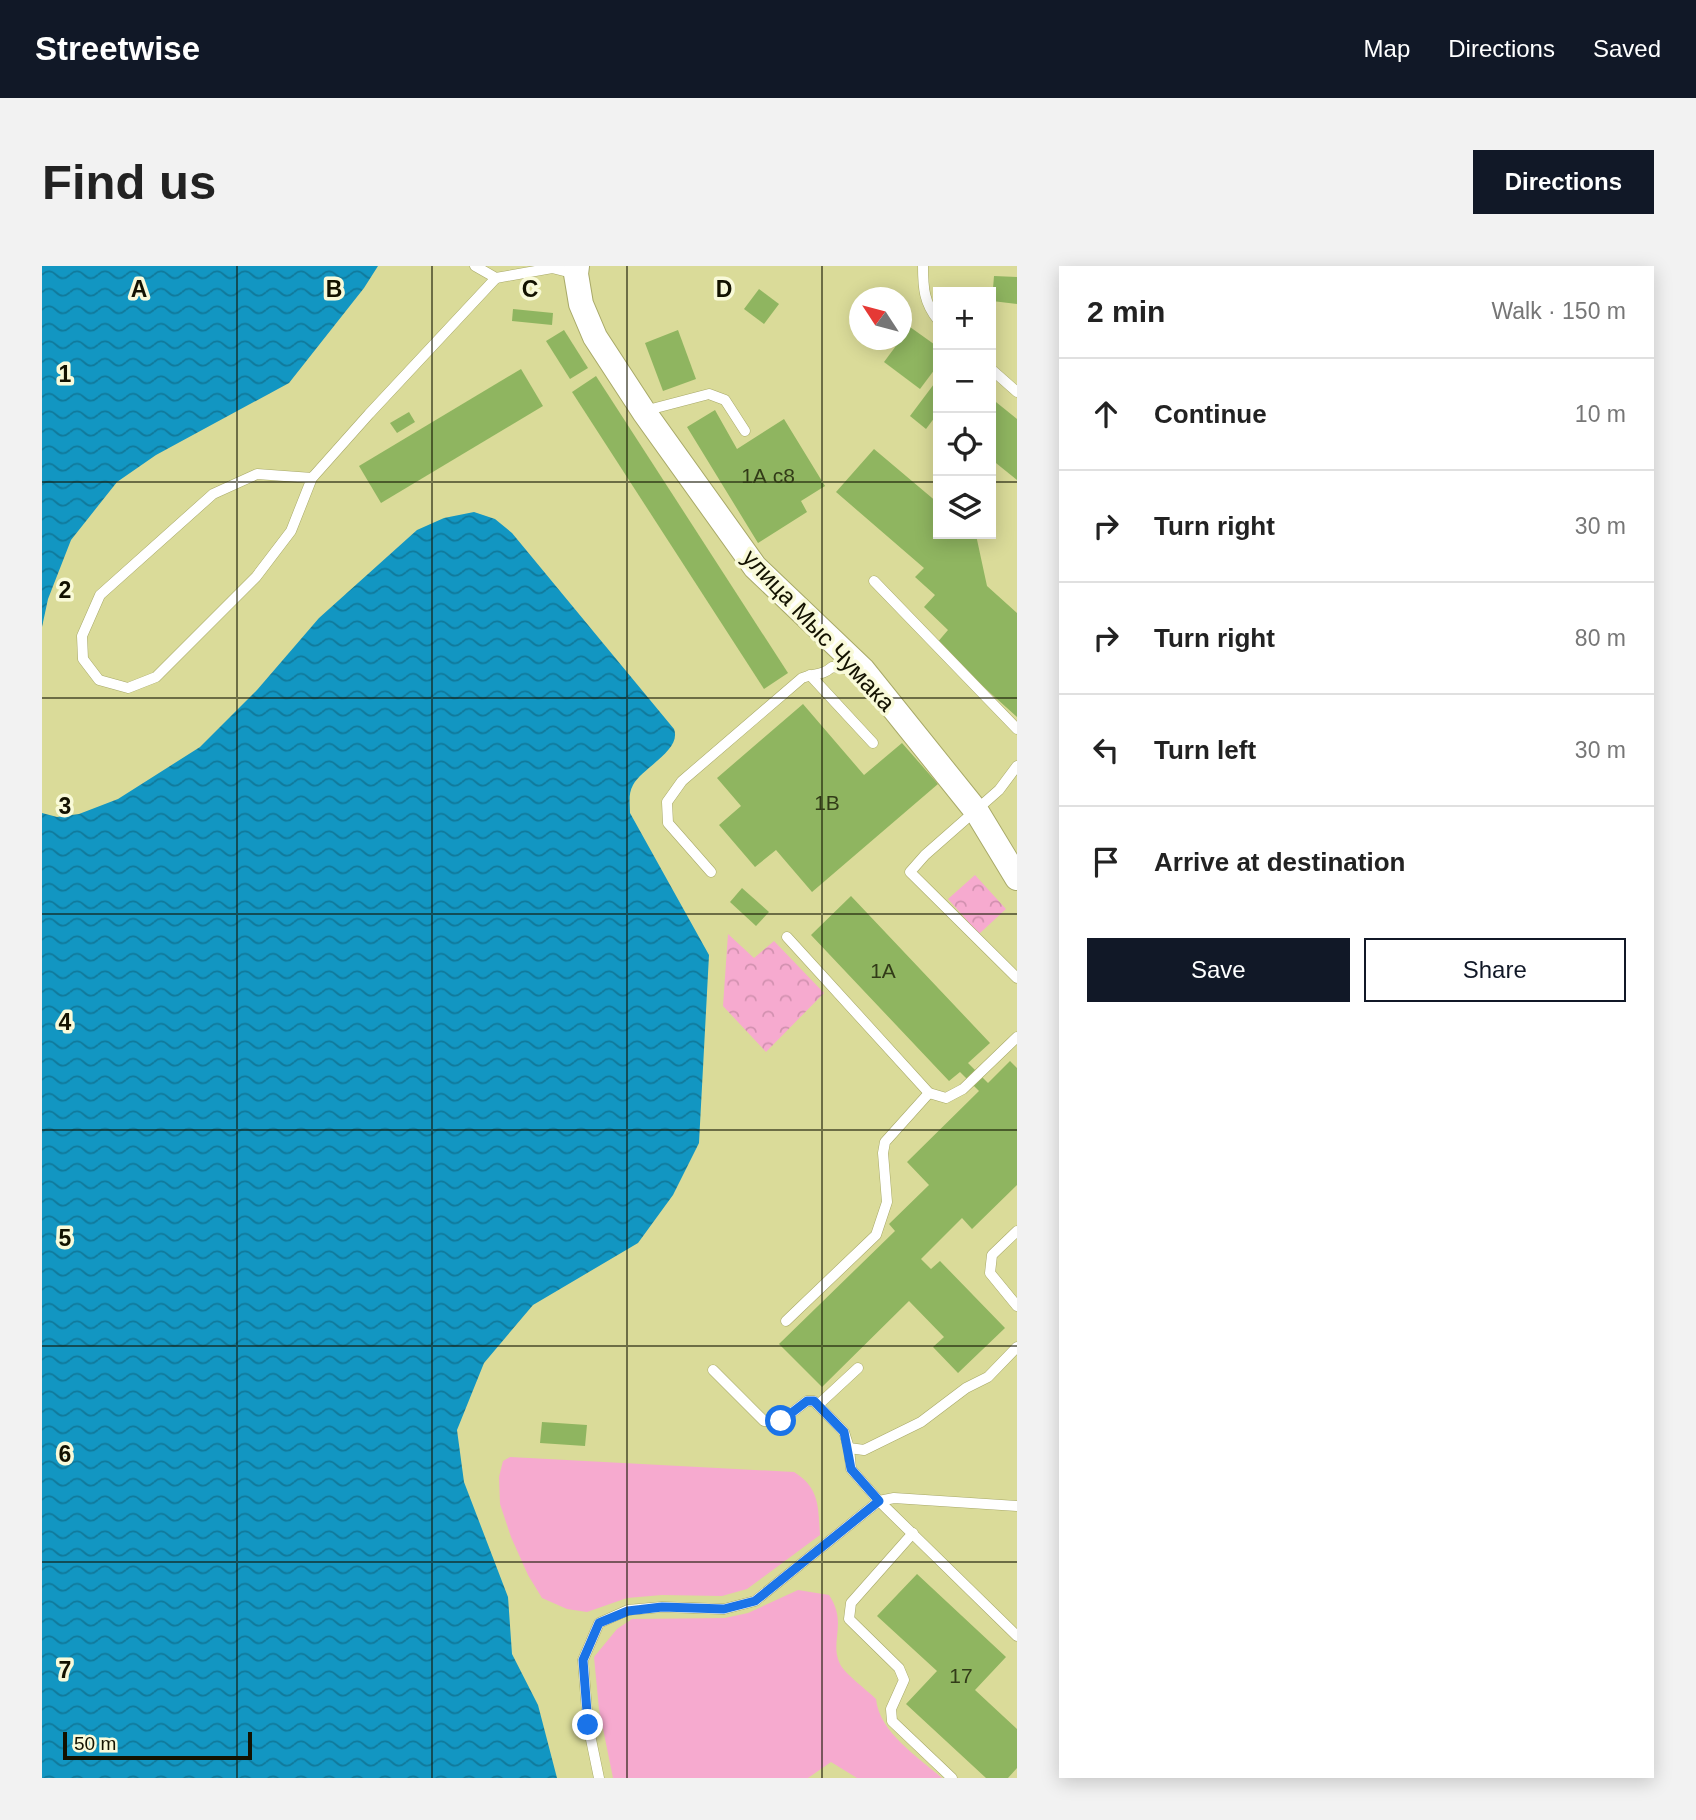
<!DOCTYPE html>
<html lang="en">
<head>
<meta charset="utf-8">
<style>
	body { margin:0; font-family:Arial,sans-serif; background:#f2f2f2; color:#222 }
	.controls { position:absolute; right:21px; top:21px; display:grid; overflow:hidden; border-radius:0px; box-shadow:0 4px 18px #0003 }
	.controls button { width:63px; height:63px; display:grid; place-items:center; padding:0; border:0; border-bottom:2px solid #e0e0e0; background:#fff; color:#222; font:35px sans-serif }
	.compass { position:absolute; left:807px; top:21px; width:63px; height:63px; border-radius:50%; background:#fff; box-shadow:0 4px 18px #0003; rotate:306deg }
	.scale { position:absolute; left:21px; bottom:18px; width:189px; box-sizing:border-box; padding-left:7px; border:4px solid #131200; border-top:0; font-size:19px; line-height:24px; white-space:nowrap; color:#131200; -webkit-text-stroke:5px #f9fad9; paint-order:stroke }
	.stop { position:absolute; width:21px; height:21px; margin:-16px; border:5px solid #1a73e8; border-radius:50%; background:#fff }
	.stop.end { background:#1a73e8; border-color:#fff; box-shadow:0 2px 7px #0008 }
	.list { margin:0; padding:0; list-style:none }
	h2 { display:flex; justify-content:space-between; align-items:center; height:91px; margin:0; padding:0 28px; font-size:30px }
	h2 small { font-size:23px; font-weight:400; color:#767676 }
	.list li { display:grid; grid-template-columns:46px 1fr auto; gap:21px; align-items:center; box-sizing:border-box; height:112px; padding:0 28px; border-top:2px solid #e0e0e0 }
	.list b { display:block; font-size:26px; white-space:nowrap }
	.list em { font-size:23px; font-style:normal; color:#767676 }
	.actions { display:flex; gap:14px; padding:21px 28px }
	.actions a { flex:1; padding:16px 0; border:2px solid #111827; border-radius:0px; text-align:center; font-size:24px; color:#111827 }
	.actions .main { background:#111827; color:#fff }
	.icon { flex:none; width:38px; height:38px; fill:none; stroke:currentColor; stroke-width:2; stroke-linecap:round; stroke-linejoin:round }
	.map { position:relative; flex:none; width:975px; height:1512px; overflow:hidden; border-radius:0px }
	header { display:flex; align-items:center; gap:42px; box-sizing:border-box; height:98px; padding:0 35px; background:#111827; color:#fff }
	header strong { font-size:33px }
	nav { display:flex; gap:38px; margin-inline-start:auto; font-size:24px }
	.intro { display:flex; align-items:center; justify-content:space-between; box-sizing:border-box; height:168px; padding:0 42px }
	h1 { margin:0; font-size:49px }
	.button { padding:18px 32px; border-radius:0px; background:#111827; color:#fff; font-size:24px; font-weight:700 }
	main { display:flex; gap:42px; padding:0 42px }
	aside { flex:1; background:#fff; border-radius:0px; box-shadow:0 4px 18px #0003 }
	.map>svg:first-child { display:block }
	.grass { fill:#f6aacf }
	.park { fill:url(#park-crowns) }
	.water { fill:url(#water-waves) }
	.building { fill:#8fb560 }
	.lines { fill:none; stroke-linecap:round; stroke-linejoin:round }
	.service-casing { stroke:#a8a968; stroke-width:11 }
	.tertiary-casing { stroke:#a8a968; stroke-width:26 }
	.service { stroke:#fff; stroke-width:10 }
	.tertiary { stroke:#fff; stroke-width:24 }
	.route { stroke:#1a73e8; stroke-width:9 }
	.grid { fill:none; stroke:#131200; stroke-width:2; stroke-opacity:0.55 }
	.labels { text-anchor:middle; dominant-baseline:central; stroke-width:7; stroke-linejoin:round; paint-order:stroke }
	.number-label { font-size:21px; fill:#323b18 }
	.street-label { font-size:24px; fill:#131200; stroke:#f9fad9 }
	.grid-label { font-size:23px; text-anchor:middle; font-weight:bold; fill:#131200; stroke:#f9fad9; stroke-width:7; stroke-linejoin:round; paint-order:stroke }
</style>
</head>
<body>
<header>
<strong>Streetwise</strong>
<nav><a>Map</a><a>Directions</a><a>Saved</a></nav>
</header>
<div class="intro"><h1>Find us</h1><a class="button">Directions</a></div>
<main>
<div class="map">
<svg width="975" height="1512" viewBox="0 0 975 1512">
	<defs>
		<pattern id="park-crowns" width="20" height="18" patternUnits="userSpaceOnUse" patternTransform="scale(1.75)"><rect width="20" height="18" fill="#f6aacf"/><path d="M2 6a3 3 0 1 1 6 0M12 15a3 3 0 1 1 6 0" fill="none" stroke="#d291b0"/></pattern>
		<pattern id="water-waves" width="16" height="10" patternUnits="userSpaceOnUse" patternTransform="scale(1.75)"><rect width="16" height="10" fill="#1296c2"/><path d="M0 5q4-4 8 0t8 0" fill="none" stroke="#10799b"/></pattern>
	</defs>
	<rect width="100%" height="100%" fill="#dadb99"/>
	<g class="grass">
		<path d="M 468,1191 L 752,1206 C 778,1222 776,1241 778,1269 L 705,1323 L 680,1330 L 620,1329 L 585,1332 L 545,1346 L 525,1343 L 500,1332 L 486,1309 L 469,1271 L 458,1238 L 457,1211 L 461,1195 Z"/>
		<path d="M 756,1324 L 787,1329 C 806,1357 787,1376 798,1398 C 803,1408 825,1424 834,1433 C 837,1466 876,1491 900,1512 L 815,1512 L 789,1496 L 766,1512 L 571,1512 L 557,1443 L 552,1391 L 575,1363 L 590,1353 L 683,1352 L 706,1347 Z"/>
	</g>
	<g class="park">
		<polygon points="933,609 964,643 937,668 906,633"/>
		<polygon points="686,668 712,692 732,675 782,727 724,786 681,740"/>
	</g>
	<g class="water">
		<polygon points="0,0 336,0 322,22 247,117 114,189 75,216 29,274 6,333 0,361"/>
		<path d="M 432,246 L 453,253 L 470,267 L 632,463 C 640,484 601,501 591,519 C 586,528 588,537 588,547 L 667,689 L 657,877 L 631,929 L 596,977 L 491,1039 L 442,1097 L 415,1164 L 422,1216 L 466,1331 L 470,1388 L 496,1439 L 515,1512 L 0,1512 L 0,547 L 15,551 L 37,548 L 76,533 L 158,481 L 215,424 L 277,352 L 375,264 L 402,252 Z"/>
	</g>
	<g class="building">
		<polygon points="952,10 975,11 975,38 950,35"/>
		<polygon points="717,23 737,38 722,58 702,43"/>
		<polygon points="471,43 511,47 510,59 470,55"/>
		<polygon points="868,61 896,81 896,99 878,123 842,96"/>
		<polygon points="522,64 546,102 528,113 504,75"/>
		<polygon points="636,64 654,113 621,125 603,77"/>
		<polygon points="479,103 501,140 339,237 317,200"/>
		<polygon points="554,110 746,407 722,423 530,126"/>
		<polygon points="892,118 896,121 896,147 884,163 868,150"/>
		<polygon points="949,132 975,153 975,214 949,193"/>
		<polygon points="673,144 695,183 742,153 783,220 759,235 765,246 716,277 645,161"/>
		<polygon points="367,146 373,156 355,167 348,157"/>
		<polygon points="832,183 896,237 896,268 934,269 945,320 975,347 975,451 894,378 906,364 882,341 893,329 873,311 882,302 794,226"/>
		<polygon points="761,438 822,509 860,477 896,518 770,626 734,584 713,601 677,559 699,540 675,512"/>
		<polygon points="700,622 727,646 714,660 688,636"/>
		<polygon points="809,630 948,777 926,797 946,817 968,795 975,802 975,919 930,963 920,952 879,993 889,1003 898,995 963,1062 916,1107 891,1081 902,1071 867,1035 780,1121 737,1078 853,965 847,958 887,919 865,896 937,825 918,806 907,815 769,669"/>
		<polygon points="500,1156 545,1159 543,1180 498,1177"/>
		<polygon points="875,1308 964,1391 933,1424 975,1463 975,1502 966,1512 944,1512 864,1438 895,1405 835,1350"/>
	</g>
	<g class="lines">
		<g class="service-casing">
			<g id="service">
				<polyline points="433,0 454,12 510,2 534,8"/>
				<path d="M 881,0 C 881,22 882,37 896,54"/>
				<polyline points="949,103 975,126"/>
				<polyline points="602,145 667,128 683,134 703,165"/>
				<polyline points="270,212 215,208 171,228 58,329 40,370 41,393 57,414 86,422 114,411 214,311 249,265 270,212 327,148 454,12"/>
				<polyline points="832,315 975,463"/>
				<polyline points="768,409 831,477"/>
				<polyline points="975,500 957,524 883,589 868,606 975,712"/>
				<path d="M 669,606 L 626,557 L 625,536 L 640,515 L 760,412 C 772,407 780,410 790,401 L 812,404"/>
				<polyline points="745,671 887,827 904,832 921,823 975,771"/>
				<polyline points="975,965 950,989 948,1007 975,1040"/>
				<polyline points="744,1055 834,969 845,936 841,887 843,876 887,827"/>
				<polyline points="816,1102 776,1139 802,1166 807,1182 809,1203 837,1235 852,1232 975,1240"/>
				<polyline points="671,1104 722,1155 739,1155 765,1135 772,1135 776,1139"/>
				<polyline points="807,1182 822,1184 879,1156 924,1122 946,1111 975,1081"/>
				<polyline points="871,1267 809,1337 807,1353 857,1402 862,1414 849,1443 850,1455 910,1512"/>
				<polyline points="557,1512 546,1459 541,1394 557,1357 586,1344 620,1341 682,1343 713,1335 837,1235 975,1370"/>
			</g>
		</g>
		<g class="tertiary-casing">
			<polyline id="tertiary" points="535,0 534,8 539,38 553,71 602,146 713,301 821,404 935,546 975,612"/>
		</g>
		<use href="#service" class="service"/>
		<use href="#tertiary" class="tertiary"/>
	</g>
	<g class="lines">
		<polyline class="route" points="546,1459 541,1394 557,1357 586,1345 620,1341 682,1343 713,1335 837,1235 809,1203 802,1166 772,1135 765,1135 739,1155"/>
	</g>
	<path class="grid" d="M 195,0 L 195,1512M 390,0 L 390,1512M 585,0 L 585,1512M 780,0 L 780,1512M 0,216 L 896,216M 949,216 L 975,216M 0,432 L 975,432M 0,648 L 975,648M 0,864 L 975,864M 0,1080 L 975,1080M 0,1296 L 975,1296"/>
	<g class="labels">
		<g class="number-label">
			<text x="726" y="209">1А с8</text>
			<text x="785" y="536">1В</text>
			<text x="841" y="704">1А</text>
			<text x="919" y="1409">17</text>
		</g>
		<g class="street-label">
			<text transform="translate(777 364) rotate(47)">улица Мыс Чумака</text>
		</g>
	</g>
	<g class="grid-label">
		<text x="97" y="31">A</text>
		<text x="292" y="31">B</text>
		<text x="488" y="31">C</text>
		<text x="682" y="31">D</text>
		<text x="23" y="116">1</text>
		<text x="23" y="332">2</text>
		<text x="23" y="548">3</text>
		<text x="23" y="764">4</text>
		<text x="23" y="980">5</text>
		<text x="23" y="1196">6</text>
		<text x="23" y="1412">7</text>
	</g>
</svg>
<div class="controls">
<button>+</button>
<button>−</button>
<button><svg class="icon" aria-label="locate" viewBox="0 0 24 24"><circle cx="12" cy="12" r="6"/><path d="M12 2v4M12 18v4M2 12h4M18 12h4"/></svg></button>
<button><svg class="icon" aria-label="layers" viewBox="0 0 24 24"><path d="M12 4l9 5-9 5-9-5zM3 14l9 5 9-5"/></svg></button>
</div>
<svg class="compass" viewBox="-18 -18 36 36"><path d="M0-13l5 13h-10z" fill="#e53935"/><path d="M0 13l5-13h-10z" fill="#767676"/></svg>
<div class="scale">50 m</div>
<div class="stop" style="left:739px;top:1155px"></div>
<div class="stop end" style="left:546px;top:1459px"></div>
</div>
<aside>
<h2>2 min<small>Walk · 150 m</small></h2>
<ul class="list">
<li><svg class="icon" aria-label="ahead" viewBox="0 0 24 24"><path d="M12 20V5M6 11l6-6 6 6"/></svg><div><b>Continue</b></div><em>10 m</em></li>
<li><svg class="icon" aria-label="right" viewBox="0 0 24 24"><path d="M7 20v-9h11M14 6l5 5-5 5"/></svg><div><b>Turn right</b></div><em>30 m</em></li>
<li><svg class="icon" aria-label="right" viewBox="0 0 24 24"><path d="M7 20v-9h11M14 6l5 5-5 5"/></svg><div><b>Turn right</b></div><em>80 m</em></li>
<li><svg class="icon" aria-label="left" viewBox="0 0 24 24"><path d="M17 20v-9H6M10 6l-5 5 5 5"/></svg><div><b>Turn left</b></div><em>30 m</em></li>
<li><svg class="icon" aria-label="arrive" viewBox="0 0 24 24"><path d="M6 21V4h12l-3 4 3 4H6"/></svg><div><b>Arrive at destination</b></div></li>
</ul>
<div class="actions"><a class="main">Save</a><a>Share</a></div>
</aside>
</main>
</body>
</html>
